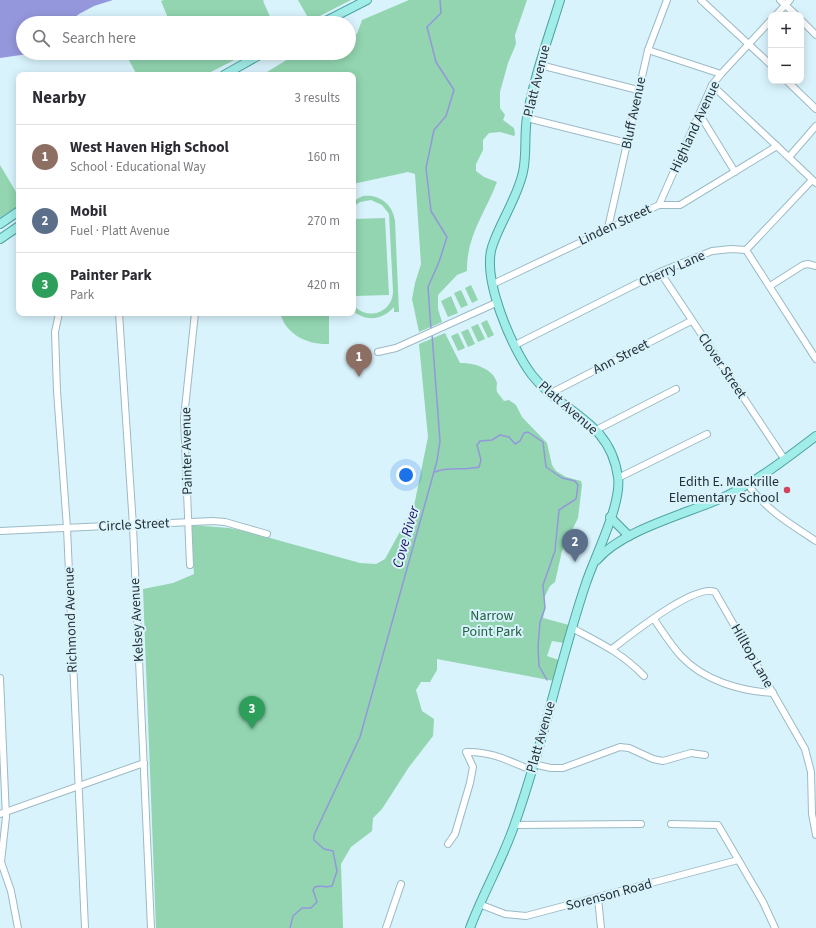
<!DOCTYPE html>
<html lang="en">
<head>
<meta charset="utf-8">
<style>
	body { margin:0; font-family:"Source Sans 3",sans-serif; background:#f2f2f3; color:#2b2b33 }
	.controls { position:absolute; right:12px; top:12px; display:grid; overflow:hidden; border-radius:8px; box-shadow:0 2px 10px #0003 }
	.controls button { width:36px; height:36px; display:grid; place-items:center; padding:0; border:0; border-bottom:1px solid #e1e1e2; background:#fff; color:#2b2b33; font:20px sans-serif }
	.you { position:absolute; left:406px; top:475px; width:14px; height:14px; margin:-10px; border:3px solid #fff; border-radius:50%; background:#1a73e8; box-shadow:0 0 0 6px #1a73e833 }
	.badge { display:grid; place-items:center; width:26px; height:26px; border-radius:50%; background:#2563eb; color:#fff; font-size:13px; font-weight:700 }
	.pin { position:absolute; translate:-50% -33px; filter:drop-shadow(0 1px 2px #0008) }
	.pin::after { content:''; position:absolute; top:21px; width:14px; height:12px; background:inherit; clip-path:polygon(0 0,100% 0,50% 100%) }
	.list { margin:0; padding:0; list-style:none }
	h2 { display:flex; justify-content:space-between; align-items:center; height:52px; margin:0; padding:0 16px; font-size:17px }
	h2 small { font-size:13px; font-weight:400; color:#7c7c81 }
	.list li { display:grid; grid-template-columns:26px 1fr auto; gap:12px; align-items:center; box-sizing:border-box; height:64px; padding:0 16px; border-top:1px solid #e1e1e2 }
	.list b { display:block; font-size:15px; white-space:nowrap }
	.list p { margin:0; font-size:13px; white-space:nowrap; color:#7c7c81 }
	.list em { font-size:13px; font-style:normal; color:#7c7c81 }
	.icon { flex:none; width:22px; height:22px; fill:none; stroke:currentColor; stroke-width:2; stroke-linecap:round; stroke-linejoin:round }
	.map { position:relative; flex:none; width:816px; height:928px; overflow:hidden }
	.search { position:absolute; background:#fff; box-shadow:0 2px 10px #0003; left:16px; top:16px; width:340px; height:44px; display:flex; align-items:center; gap:10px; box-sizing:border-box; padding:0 14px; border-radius:22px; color:#7c7c81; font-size:15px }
	.panel { position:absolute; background:#fff; box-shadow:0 2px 10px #0003; left:16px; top:72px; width:340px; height:244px; border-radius:8px }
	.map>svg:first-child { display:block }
	.green { fill:#92d5b0 }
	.water { fill:#9597dc }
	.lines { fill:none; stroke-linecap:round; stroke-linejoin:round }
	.stream { stroke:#9597dc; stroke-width:1.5 }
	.minor-casing { stroke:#9bbac5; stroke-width:8 }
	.major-casing { stroke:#4da3a1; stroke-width:10 }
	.minor { stroke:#fff; stroke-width:6 }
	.major { stroke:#a1ede9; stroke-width:8 }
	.poi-dot { fill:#d5445f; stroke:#d9f3fc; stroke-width:1.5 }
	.labels { text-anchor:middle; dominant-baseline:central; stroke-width:4; stroke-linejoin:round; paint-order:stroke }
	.street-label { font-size:14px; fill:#253136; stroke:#d9f3fc }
	.poi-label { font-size:14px; fill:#253136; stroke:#d9f3fc; text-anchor:end }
	.park-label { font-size:14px; fill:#256043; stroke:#d9f3fc }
	.water-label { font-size:15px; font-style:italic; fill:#241766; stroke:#d9f3fc }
</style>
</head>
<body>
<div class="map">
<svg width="816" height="928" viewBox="0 0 816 928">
	<rect width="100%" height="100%" fill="#d9f3fc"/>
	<g class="green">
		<polygon points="164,0 264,0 263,1 272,21 276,19 279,23 170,23 161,1"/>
		<polygon points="298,0 351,0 310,21"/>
		<path d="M 409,0 L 527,0 L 515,35 L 516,44 L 508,63 L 500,92 L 500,108 L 505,115 L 503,120 L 514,128 L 515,134 L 514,136 L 500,132 L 489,133 L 483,140 L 483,150 L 476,164 L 476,171 L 484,177 L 497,182 C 485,213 466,237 467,271 L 457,275 L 438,295 L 438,309 L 442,322 L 419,332 L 412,299 L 415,283 L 421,264 L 415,174 L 408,172 L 353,184 L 353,75 L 262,75 L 298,53 L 349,53 L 349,28 L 353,33 L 357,34 L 362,20 Z"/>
		<polygon points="125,53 248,53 205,75 137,75"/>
		<polygon points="0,165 19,197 19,205 0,218"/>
		<path d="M 363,196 C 380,194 393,205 395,221 L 399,312 L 394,312 L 394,307 C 383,320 366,322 353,311 L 353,304 C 366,322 393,313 393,291 L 389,214 L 382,205 L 371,200 L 360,202 L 353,207 L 353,201 Z"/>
		<polygon points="385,218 389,295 355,296 353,219"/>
		<polygon points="471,285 478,300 472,303 465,288"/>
		<polygon points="461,290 468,305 461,308 454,293"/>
		<polygon points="451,296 458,313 448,317 441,301"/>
		<path d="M 280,313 L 329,313 L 329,344 C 308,345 286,335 280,313 Z"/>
		<polygon points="487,320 494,335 488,338 481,323"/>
		<polygon points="478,324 485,339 478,342 471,327"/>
		<polygon points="468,329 475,344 468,347 461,332"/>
		<path d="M 445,333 L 460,363 C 474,363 493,368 497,383 C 497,385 496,389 497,392 L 504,401 L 509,400 L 516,405 L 522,417 L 547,443 L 552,465 L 556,471 L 566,477 L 581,481 L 582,485 L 578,518 L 562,551 L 555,582 L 550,586 L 544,598 L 545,608 L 543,618 L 569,625 L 564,643 L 552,641 L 547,656 L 559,660 L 554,681 L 437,659 L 437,670 L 430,682 L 421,682 L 416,690 L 422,711 L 434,719 L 433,736 L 409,767 L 382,809 L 373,818 L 372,831 L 351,847 L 341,864 L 343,928 L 156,928 L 143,589 L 173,583 L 194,574 L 191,525 L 229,528 L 249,532 L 360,563 L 376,564 L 385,559 L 414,506 L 428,437 L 419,344 Z"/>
		<polygon points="458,333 465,348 458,351 451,336"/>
	</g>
	<polygon class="water" points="0,0 113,0 94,6 79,14 68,23 23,23 23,53 35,53 0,58"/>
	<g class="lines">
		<g class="stream">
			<polyline points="431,330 428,287 439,262 447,237 431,211 426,168 434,130 446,116 454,90 436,62 427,27 441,13 440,0"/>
			<path d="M 435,472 C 449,466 463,471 479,467 L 481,460 L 477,445 L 480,441 L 492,440 L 500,435 L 509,437 L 515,444 L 520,441 L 524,433 L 528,432 L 543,442 L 546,467 L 562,478 L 575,481 L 578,485 L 576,499 L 559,510 L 555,551 L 543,585 L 545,608 L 540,622 L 538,647 L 539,666 L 547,680"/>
			<path d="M 290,928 L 293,916 L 302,908 L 311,908 L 317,902 L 313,890 L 315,887 C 321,885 326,888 332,886 L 337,871 L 333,851 L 324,849 L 314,840 L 314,835 L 360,737 L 437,461 L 440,441 L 432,334"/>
		</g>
		<g class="minor-casing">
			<g id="minor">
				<polyline points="701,0 771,65"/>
				<polyline points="780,0 796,15"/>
				<polyline points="776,15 790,0"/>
				<polyline points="801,20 816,35"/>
				<polyline points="648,50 721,74"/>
				<polyline points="540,65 638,90"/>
				<polyline points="787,81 816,109"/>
				<polyline points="712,85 816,183"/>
				<polyline points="700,115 735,172"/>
				<polyline points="527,118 627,143"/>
				<polyline points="789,157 816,126"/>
				<polyline points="659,205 712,85 721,74 771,20"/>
				<polyline points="608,228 648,50 667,0"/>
				<polyline points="746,250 816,359"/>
				<polyline points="660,272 785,460"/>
				<polyline points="493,284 659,205 680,205 777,146"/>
				<polyline points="770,286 803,265 808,264 816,266"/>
				<polyline points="59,313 55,332 57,391 67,528 85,928"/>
				<polyline points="119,313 133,526 151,928"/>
				<polyline points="515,345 660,272 712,251 731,249 746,250 812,180"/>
				<polyline points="378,352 396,348 498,302"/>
				<polyline points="551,393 691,321"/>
				<polyline points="596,430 676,389"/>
				<polyline points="618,478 707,434"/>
				<path d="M 748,485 C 768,511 789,523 816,541"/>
				<polyline points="0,531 213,521 225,522 267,534"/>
				<polyline points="190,565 184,418 195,313"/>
				<path d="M 654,619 C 662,631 671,645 681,656 C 704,681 741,691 773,693"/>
				<path d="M 572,628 C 600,643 622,653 644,676"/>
				<path d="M 612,649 C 629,636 695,583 715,592 L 805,749 L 811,772 L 812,814 L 816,835"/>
				<polyline points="0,678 6,817 1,862 11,891 18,928"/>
				<polyline points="533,764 551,768 563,768 620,747 629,748 653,759 663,761 691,753 705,755"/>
				<polyline points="0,814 144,763"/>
				<polyline points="671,824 718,825 763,902 775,928"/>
				<polyline points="514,825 641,824"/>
				<path d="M 448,844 L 455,834 L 470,783 L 473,767 L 466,752 C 491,751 509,761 531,770"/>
				<polyline points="598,898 601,928"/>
				<polyline points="479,904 505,914 526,916 738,860"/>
				<polyline points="386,928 401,884"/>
			</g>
		</g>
		<g class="major-casing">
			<g id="major">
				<polyline points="322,23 367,0"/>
				<polyline points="224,75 263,53"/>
				<polyline points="0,224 19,211"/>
				<polyline points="0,239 19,226"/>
				<polyline points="610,517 629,536"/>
				<path d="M 597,560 C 622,530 686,514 722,498 C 756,482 786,459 816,436"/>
				<path d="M 470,928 C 483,893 502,861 514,826 C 543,746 559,663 586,583 C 595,556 622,504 618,477 C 610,419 561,413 532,375 C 512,349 482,279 492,247 C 500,222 517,199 523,172 C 527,154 524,135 527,117 C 534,77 548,39 560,0"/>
			</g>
		</g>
		<use href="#minor" class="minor"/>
		<use href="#major" class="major"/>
	</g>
	<circle class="poi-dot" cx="787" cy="490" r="4"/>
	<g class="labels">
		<g class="street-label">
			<text transform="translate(537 81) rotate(-76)">Platt Avenue</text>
			<text transform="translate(634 113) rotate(-78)">Bluff Avenue</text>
			<text transform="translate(695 127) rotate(-65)">Highland Avenue</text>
			<text transform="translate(615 225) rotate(-25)">Linden Street</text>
			<text transform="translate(672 269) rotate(-24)">Cherry Lane</text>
			<text transform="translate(621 357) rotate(-27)">Ann Street</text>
			<text transform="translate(722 366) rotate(56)">Clover Street</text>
			<text transform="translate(568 408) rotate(41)">Platt Avenue</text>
			<text transform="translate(187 451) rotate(-91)">Painter Avenue</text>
			<text transform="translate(134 525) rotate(-3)">Circle Street</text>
			<text transform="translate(71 620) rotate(-92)">Richmond Avenue</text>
			<text transform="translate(137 620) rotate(-93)">Kelsey Avenue</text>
			<text transform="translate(752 656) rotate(60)">Hilltop Lane</text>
			<text transform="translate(541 737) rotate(-74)">Platt Avenue</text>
			<text transform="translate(609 895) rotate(-15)">Sorenson Road</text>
		</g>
		<g class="poi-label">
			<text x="779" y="482">Edith E. Mackrille<tspan x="779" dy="16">Elementary School</tspan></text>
		</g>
		<g class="park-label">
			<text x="492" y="616">Narrow<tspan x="492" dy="16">Point Park</tspan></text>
		</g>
		<g class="water-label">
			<text transform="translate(406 537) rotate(-74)">Cove River</text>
		</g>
	</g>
</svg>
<div class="controls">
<button>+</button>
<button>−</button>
</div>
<div class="you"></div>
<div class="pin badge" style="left:359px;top:377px;background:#8d6e63">1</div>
<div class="pin badge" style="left:575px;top:562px;background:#5c6f8a">2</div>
<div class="pin badge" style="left:252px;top:729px;background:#2e9e5b">3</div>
<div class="search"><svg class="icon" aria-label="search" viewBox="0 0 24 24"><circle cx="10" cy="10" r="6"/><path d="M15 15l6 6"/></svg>Search here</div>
<section class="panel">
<h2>Nearby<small>3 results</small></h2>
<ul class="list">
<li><span class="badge" style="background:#8d6e63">1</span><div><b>West Haven High School</b><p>School · Educational Way</p></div><em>160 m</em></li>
<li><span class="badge" style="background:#5c6f8a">2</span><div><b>Mobil</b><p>Fuel · Platt Avenue</p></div><em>270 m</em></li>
<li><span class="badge" style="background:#2e9e5b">3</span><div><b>Painter Park</b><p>Park</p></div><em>420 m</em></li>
</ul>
</section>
</div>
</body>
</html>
